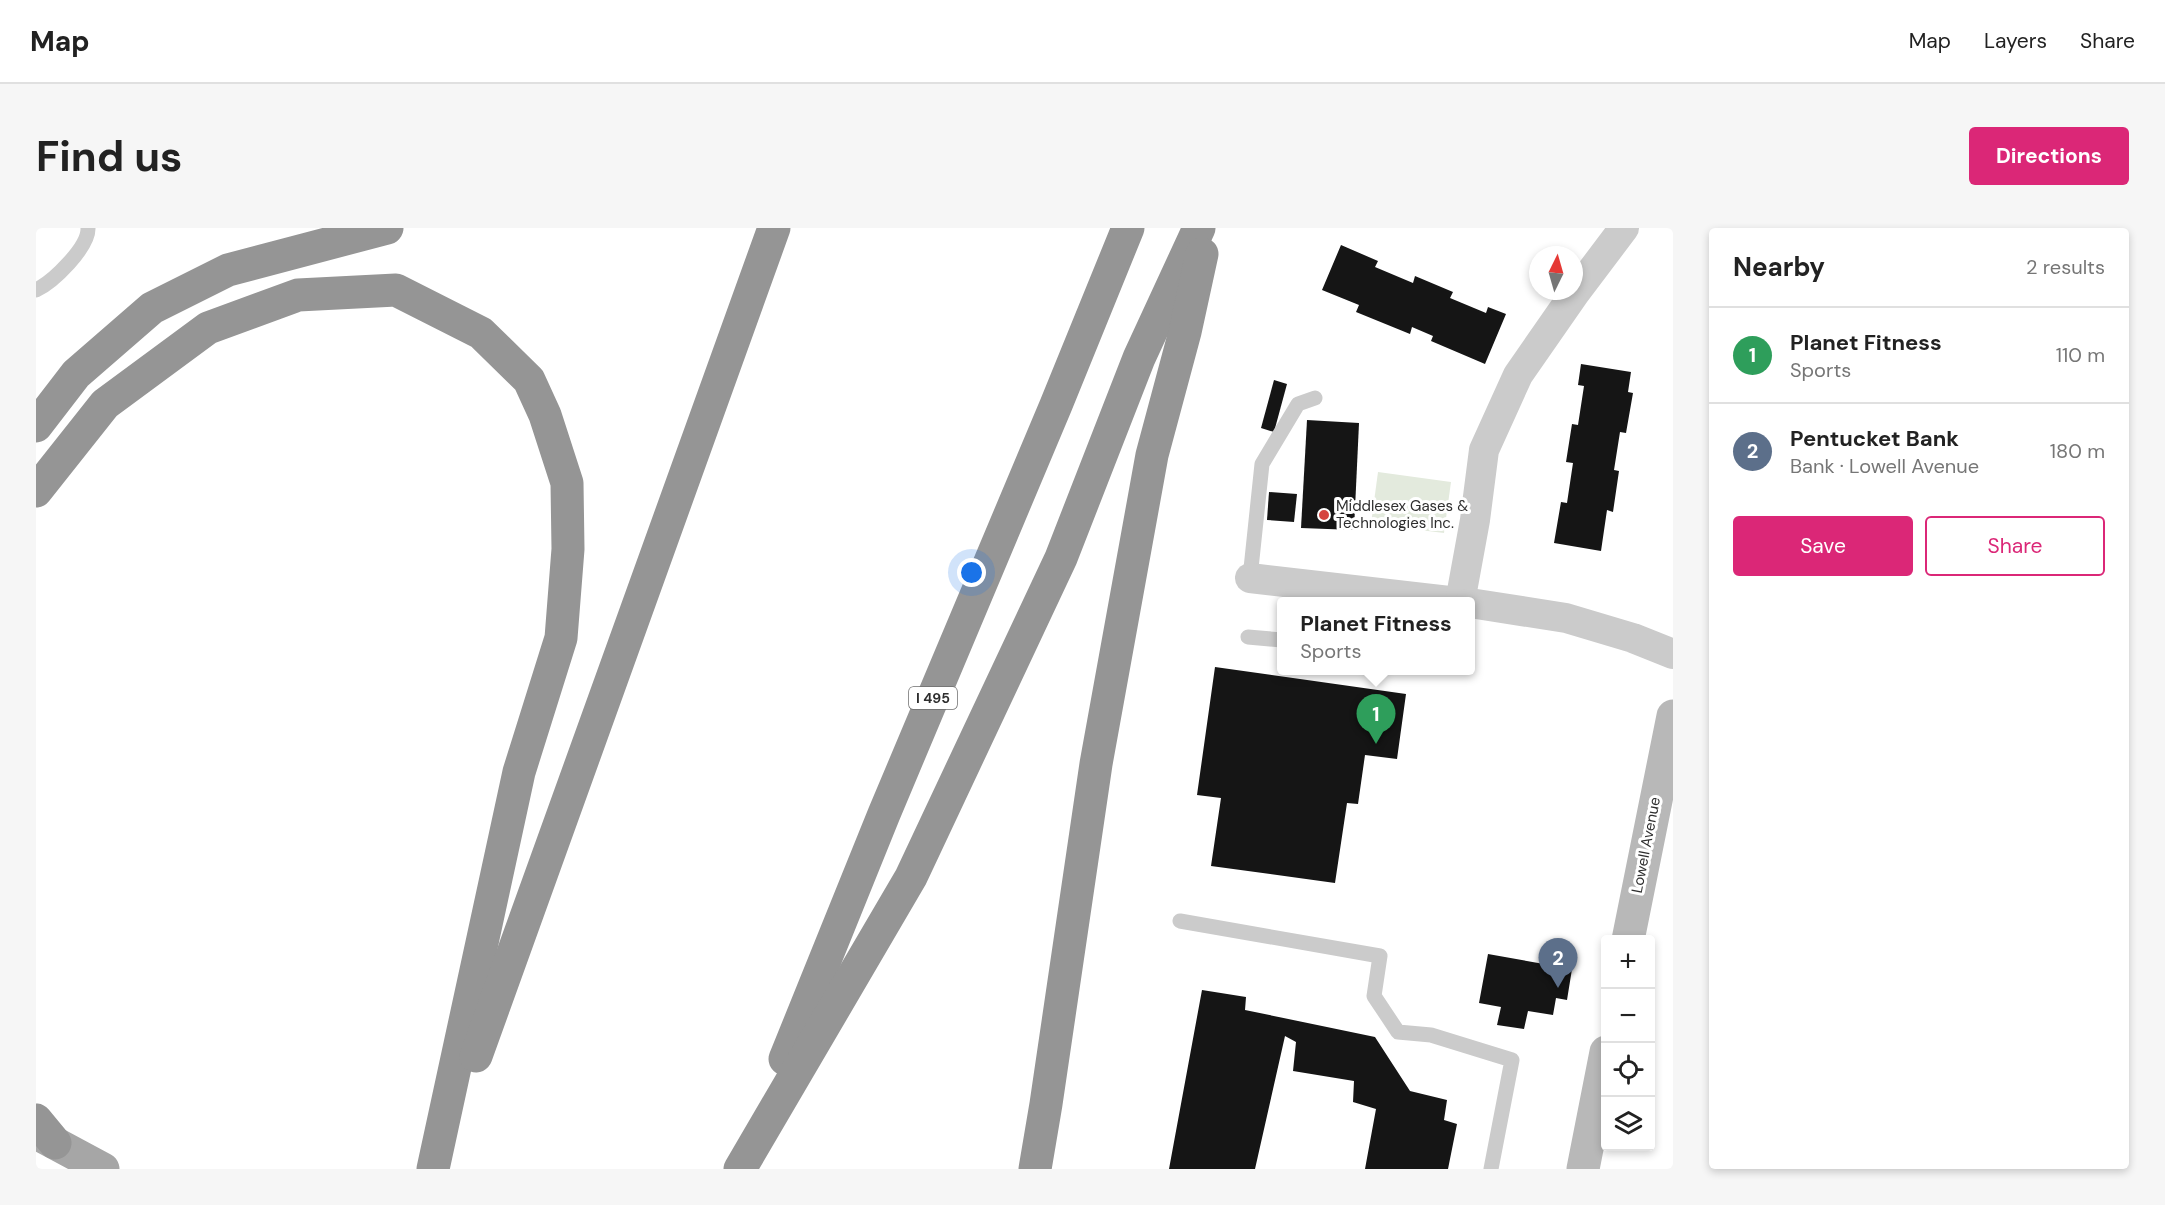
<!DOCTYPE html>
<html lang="en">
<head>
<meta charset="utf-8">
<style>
	body { margin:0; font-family:"DM Sans",sans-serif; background:#f6f6f6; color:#222 }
	.controls { position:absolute; right:18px; bottom:18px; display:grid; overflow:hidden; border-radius:6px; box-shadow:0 3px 9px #0003 }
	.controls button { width:54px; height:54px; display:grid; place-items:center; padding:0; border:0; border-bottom:2px solid #e0e0e0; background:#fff; color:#222; font:30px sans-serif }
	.compass { position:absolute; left:1493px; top:18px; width:54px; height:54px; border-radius:50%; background:#fff; box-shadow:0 3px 9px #0003; rotate:5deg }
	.you { position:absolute; left:936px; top:345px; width:21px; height:21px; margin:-15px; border:4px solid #fff; border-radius:50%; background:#1a73e8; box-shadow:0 0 0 9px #1a73e833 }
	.badge { display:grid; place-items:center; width:39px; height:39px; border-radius:50%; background:#db2777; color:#fff; font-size:20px; font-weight:700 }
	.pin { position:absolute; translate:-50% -50px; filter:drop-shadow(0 2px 3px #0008) }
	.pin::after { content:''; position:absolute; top:32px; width:21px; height:18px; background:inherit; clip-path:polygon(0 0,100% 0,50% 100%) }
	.popup { position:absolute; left:1241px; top:369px; width:198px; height:78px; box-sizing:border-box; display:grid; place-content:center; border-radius:6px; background:#fff; filter:drop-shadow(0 2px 4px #0005); font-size:20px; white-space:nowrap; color:#767676 }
	.popup b { font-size:22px; color:#222 }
	.popup::after { content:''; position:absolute; left:50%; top:100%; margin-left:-12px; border:12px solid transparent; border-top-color:#fff }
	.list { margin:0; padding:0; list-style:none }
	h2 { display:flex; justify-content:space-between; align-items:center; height:78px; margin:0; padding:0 24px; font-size:26px }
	h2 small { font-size:20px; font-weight:400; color:#767676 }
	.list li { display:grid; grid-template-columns:39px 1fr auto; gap:18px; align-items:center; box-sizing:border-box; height:96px; padding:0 24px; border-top:2px solid #e0e0e0 }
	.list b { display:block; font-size:22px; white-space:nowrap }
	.list p { margin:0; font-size:20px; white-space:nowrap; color:#767676 }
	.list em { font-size:20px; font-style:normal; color:#767676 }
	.actions { display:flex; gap:12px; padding:18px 24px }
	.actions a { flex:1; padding:14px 0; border:2px solid #db2777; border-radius:6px; text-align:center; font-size:21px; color:#db2777 }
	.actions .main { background:#db2777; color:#fff }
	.icon { flex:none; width:33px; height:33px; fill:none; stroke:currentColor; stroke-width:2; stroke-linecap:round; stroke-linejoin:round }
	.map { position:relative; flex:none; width:1637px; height:941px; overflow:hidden; border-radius:6px }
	header { display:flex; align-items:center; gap:36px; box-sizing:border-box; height:84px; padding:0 30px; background:#fff; border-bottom:2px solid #e0e0e0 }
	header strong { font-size:28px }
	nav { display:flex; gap:33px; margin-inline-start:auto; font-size:21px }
	.intro { display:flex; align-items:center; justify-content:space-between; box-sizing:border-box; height:144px; padding:0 36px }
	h1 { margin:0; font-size:42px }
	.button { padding:15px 27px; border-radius:6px; background:#db2777; color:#fff; font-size:21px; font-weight:700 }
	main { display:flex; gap:36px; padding:0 36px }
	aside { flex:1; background:#fff; border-radius:6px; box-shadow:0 3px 9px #0003 }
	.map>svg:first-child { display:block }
	.green { fill:#e3eadd }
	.building { fill:#151515 }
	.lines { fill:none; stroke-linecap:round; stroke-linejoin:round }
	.service { stroke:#cbcbcb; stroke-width:15 }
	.minor { stroke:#cbcbcb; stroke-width:30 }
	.secondary { stroke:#b8b8b8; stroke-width:33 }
	.primary { stroke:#a6a6a6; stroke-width:33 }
	.motorway { stroke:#959595; stroke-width:33 }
	.poi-dot { fill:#d54440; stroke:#fff; stroke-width:2 }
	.labels { text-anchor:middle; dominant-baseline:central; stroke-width:6; stroke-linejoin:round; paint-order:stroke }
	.shield { fill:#fff; stroke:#6d6d6d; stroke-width:1.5 }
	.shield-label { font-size:14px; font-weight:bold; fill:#2e2e2e }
	.poi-label { font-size:15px; fill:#2e2e2e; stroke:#fff; text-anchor:start }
	.street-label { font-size:15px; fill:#2e2e2e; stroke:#fff }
</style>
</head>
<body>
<header>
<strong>Map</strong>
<nav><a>Map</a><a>Layers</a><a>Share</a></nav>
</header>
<div class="intro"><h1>Find us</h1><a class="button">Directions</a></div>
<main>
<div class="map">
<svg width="1637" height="941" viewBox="0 0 1637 941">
	<rect width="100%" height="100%" fill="#fff"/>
	<polygon class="green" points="1342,244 1415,254 1408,305 1335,296"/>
	<g class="building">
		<polygon points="1305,17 1342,33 1339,39 1377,55 1379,48 1417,64 1414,70 1450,85 1452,79 1470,86 1449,136 1395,113 1397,108 1376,99 1374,106 1320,84 1323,77 1286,62"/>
		<polygon points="1545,136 1595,144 1592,164 1597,165 1590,205 1584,204 1578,242 1583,243 1577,284 1571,282 1565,323 1518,315 1525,274 1531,275 1537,235 1530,234 1536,196 1542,197 1548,158 1542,157"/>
		<polygon points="1238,152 1251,156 1238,204 1225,200"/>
		<polygon points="1271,192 1323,195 1318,302 1265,300"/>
		<polygon points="1233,264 1261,266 1258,294 1231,292"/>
		<polygon points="1179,439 1370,466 1361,531 1329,527 1322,576 1311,575 1299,655 1175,638 1185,570 1161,567"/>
		<polygon points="1452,726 1536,741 1531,772 1520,770 1517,787 1492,783 1488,801 1461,797 1465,779 1443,775"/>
		<polygon points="1166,762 1210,769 1209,782 1339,809 1374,863 1411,872 1408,892 1421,896 1412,941 1329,941 1340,881 1317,874 1318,853 1257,843 1260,814 1249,808 1219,941 1133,941"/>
	</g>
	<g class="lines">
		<g class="service">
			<path d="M 0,62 C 17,54 53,19 52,0"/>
			<polyline points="1214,350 1226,236 1262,176 1279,170"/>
			<polyline points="1212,409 1246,412"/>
			<polyline points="1144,693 1344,728 1338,768 1362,804 1395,807 1476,832 1455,941"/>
		</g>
		<g class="minor">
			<polyline points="1214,350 1422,374"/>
			<polyline points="1424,374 1439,292 1448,222 1482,147 1539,65 1588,0"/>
			<polyline points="1434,375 1530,390 1597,410 1637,426"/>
		</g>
		<g class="secondary">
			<polyline points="1592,712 1637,488"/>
			<polyline points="1547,941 1570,824"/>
		</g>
		<polyline class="primary" points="0,905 67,941"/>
		<g class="motorway">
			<polyline points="0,198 40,146 116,80 192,42 351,0"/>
			<polyline points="0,263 69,176 172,100 262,67 360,62 445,105 493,152 509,187 531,255 532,321 525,410 483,544 397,941"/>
			<polyline points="440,828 738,0"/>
			<polyline points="749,831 848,586 1020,177 1092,0"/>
			<polyline points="0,892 19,915"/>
			<polyline points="704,941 875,649 1025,330 1103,130 1163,0"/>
			<polyline points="999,941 1010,876 1060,536 1116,227 1149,104 1166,26"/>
		</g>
	</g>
	<circle class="poi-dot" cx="1288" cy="287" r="6"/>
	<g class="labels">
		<rect class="shield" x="873" y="459" width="48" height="22" rx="4.5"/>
		<g class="shield-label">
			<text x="897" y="470">I 495</text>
		</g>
		<g class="poi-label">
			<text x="1300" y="278">Middlesex Gases &amp;<tspan x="1300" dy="17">Technologies Inc.</tspan></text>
		</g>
		<g class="street-label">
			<text transform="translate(1610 617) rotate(-79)">Lowell Avenue</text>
		</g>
	</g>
</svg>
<div class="controls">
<button>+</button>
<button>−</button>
<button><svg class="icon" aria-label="locate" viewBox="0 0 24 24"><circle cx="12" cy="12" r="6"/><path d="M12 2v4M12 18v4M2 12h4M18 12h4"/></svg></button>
<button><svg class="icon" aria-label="layers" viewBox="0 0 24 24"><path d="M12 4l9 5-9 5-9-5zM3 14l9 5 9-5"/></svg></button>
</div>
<svg class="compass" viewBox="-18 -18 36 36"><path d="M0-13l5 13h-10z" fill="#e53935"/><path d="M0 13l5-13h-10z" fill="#767676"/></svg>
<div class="you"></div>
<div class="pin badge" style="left:1340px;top:516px;background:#2e9e5b">1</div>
<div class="popup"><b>Planet Fitness</b>Sports</div>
<div class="pin badge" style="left:1522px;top:760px;background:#5c6f8a">2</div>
</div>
<aside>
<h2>Nearby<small>2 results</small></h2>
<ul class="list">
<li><span class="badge" style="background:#2e9e5b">1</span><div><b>Planet Fitness</b><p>Sports</p></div><em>110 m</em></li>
<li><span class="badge" style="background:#5c6f8a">2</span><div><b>Pentucket Bank</b><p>Bank · Lowell Avenue</p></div><em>180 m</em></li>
</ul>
<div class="actions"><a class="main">Save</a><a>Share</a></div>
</aside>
</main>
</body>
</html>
